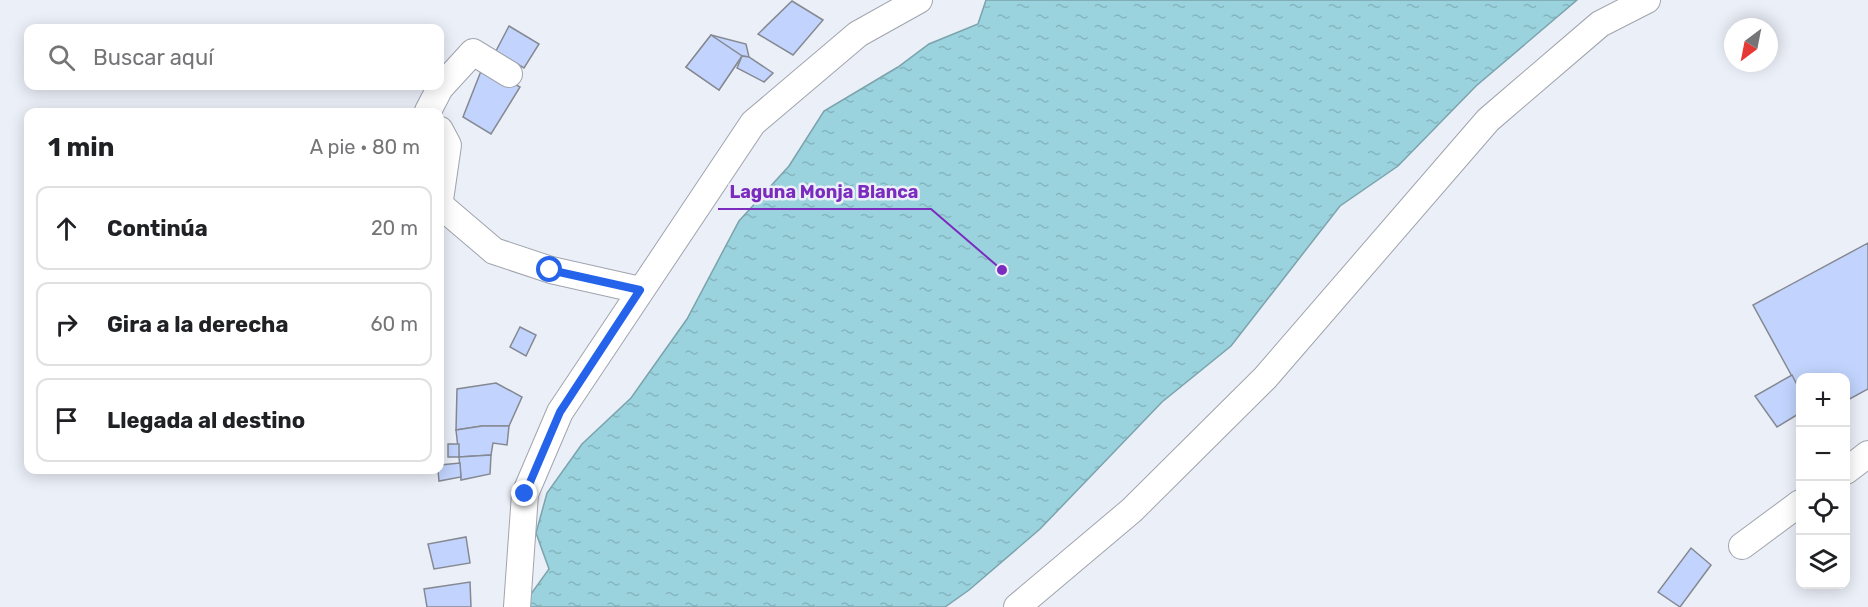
<!DOCTYPE html>
<html lang="es">
<head>
<meta charset="utf-8">
<style>
	body { margin:0; font-family:Rubik,sans-serif; background:#f2f2f2; color:#202124 }
	.controls { position:absolute; right:18px; bottom:18px; display:grid; overflow:hidden; border-radius:12px; box-shadow:0 3px 15px #0003 }
	.controls button { width:54px; height:54px; display:grid; place-items:center; padding:0; border:0; border-bottom:2px solid #e0e0e0; background:#fff; color:#202124; font:30px sans-serif }
	.compass { position:absolute; left:1724px; top:18px; width:54px; height:54px; border-radius:50%; background:#fff; box-shadow:0 3px 15px #0003; rotate:212deg }
	.stop { position:absolute; width:18px; height:18px; margin:-14px; border:4px solid #2563eb; border-radius:50%; background:#fff }
	.stop.end { background:#2563eb; border-color:#fff; box-shadow:0 2px 6px #0008 }
	.list { margin:0; padding:0; list-style:none }
	h2 { display:flex; justify-content:space-between; align-items:center; height:78px; margin:0; padding:0 24px; font-size:26px }
	h2 small { font-size:20px; font-weight:400; color:#757577 }
	.list li { display:grid; grid-template-columns:39px 1fr auto; gap:18px; align-items:center; box-sizing:border-box; height:84px; margin:0 12px 12px; padding:0 12px; border:2px solid #e0e0e0; border-radius:12px }
	.list b { display:block; font-size:22px; white-space:nowrap }
	.list em { font-size:20px; font-style:normal; color:#757577 }
	.icon { flex:none; width:33px; height:33px; fill:none; stroke:currentColor; stroke-width:2; stroke-linecap:round; stroke-linejoin:round }
	.map { position:relative; flex:none; width:1868px; height:607px; overflow:hidden }
	.search { position:absolute; background:#fff; box-shadow:0 3px 15px #0003; left:24px; top:24px; width:420px; height:66px; display:flex; align-items:center; gap:15px; box-sizing:border-box; padding:0 21px; border-radius:12px; color:#757577; font-size:22px }
	.panel { position:absolute; background:#fff; box-shadow:0 3px 15px #0003; left:24px; top:108px; width:420px; height:366px; border-radius:12px }
	.map>svg:first-child { display:block }
	.water { fill:url(#water-ripples); stroke:#7ba3ac; stroke-width:1.5 }
	.building { fill:#c2d4fd; stroke:#858992; stroke-width:1.5 }
	.lines { fill:none; stroke-linecap:round; stroke-linejoin:round }
	.street-casing { stroke:#a0a4ad; stroke-width:28 }
	.street { stroke:#fff; stroke-width:26 }
	.route { stroke:#2563eb; stroke-width:8 }
	.leader { fill:none; stroke:#7b2cbf; stroke-width:2 }
	.callout-dot { fill:#7b2cbf; stroke:#ebeff8; stroke-width:2 }
	.callout-label { font-size:18px; text-anchor:middle; font-weight:bold; fill:#7b2cbf; stroke:#ebeff8; stroke-width:5; stroke-linejoin:round; paint-order:stroke }
</style>
</head>
<body>
<div class="map">
<svg width="1868" height="607" viewBox="0 0 1868 607">
	<defs>
		<pattern id="water-ripples" width="26" height="14" patternUnits="userSpaceOnUse" patternTransform="scale(1.5)"><rect width="26" height="14" fill="#9ad2dd"/><path d="M2 4q2-2 4 0t4 0M15 11q2-2 4 0t4 0" fill="none" stroke="#85b5be"/></pattern>
	</defs>
	<rect width="100%" height="100%" fill="#ebeff8"/>
	<polygon class="water" points="986,0 1577,0 1476,86 1398,166 1340,206 1231,346 1162,402 1040,529 969,590 945,607 526,607 526,601 549,569 536,533 547,493 582,444 631,398 687,319 739,221 789,166 824,111 898,67 929,44 978,24"/>
	<g class="building">
		<polygon points="792,1 823,20 793,55 758,34"/>
		<polygon points="509,26 539,44 524,68 496,51"/>
		<polygon points="711,35 746,44 749,57 742,56 719,90 686,67"/>
		<polygon points="711,35 742,56 719,90 686,67"/>
		<polygon points="742,56 749,57 773,73 764,82 737,68"/>
		<polygon points="483,66 520,87 491,134 463,117"/>
		<polygon points="1868,243 1868,389 1846,401 1846,378 1800,378 1800,391 1753,305"/>
		<polygon points="520,327 536,335 526,356 510,347"/>
		<polygon points="1792,375 1800,391 1800,413 1777,427 1755,396"/>
		<polygon points="496,383 522,397 509,426 482,426 456,430 457,389"/>
		<polygon points="482,426 509,426 507,445 493,443 491,455 459,457 456,430"/>
		<rect x="448" y="444" width="11" height="13"/>
		<polygon points="491,455 490,474 461,480 459,457"/>
		<polygon points="460,463 461,477 439,481 438,470 440,470 440,465"/>
		<polygon points="466,537 470,563 434,569 428,544"/>
		<polygon points="1691,548 1711,565 1680,607 1658,592"/>
		<polygon points="470,582 471,607 427,607 424,589"/>
	</g>
	<g class="lines">
		<g class="street-casing">
			<g id="street">
				<polyline points="429,112 428,111 440,88 473,52 509,74"/>
				<polyline points="440,130 448,145 440,200"/>
				<polyline points="440,205 494,251 551,270 640,290"/>
				<polyline points="1846,471 1868,454"/>
				<polyline points="1742,546 1800,503"/>
				<polyline points="517,607 525,494 560,412 753,123 858,34 919,0"/>
				<polyline points="1017,607 1132,510 1265,378 1488,120 1600,24 1647,0"/>
			</g>
		</g>
		<use href="#street" class="street"/>
	</g>
	<g class="lines">
		<polyline class="route" points="525,494 560,412 640,290 550,270"/>
	</g>
	<path class="leader" d="M1002 270L931 209H718"/>
	<circle class="callout-dot" cx="1002" cy="270" r="6"/>
	<g class="callout-label">
		<text x="824" y="198">Laguna Monja Blanca</text>
	</g>
</svg>
<div class="controls">
<button>+</button>
<button>−</button>
<button><svg class="icon" aria-label="locate" viewBox="0 0 24 24"><circle cx="12" cy="12" r="6"/><path d="M12 2v4M12 18v4M2 12h4M18 12h4"/></svg></button>
<button><svg class="icon" aria-label="layers" viewBox="0 0 24 24"><path d="M12 4l9 5-9 5-9-5zM3 14l9 5 9-5"/></svg></button>
</div>
<svg class="compass" viewBox="-18 -18 36 36"><path d="M0-13l5 13h-10z" fill="#e53935"/><path d="M0 13l5-13h-10z" fill="#757577"/></svg>
<div class="stop" style="left:550px;top:270px"></div>
<div class="stop end" style="left:525px;top:494px"></div>
<div class="search"><svg class="icon" aria-label="search" viewBox="0 0 24 24"><circle cx="10" cy="10" r="6"/><path d="M15 15l6 6"/></svg>Buscar aquí</div>
<section class="panel">
<h2>1 min<small>A pie · 80 m</small></h2>
<ul class="list">
<li><svg class="icon" aria-label="ahead" viewBox="0 0 24 24"><path d="M12 20V5M6 11l6-6 6 6"/></svg><div><b>Continúa</b></div><em>20 m</em></li>
<li><svg class="icon" aria-label="right" viewBox="0 0 24 24"><path d="M7 20v-9h11M14 6l5 5-5 5"/></svg><div><b>Gira a la derecha</b></div><em>60 m</em></li>
<li><svg class="icon" aria-label="arrive" viewBox="0 0 24 24"><path d="M6 21V4h12l-3 4 3 4H6"/></svg><div><b>Llegada al destino</b></div></li>
</ul>
</section>
</div>
</body>
</html>
